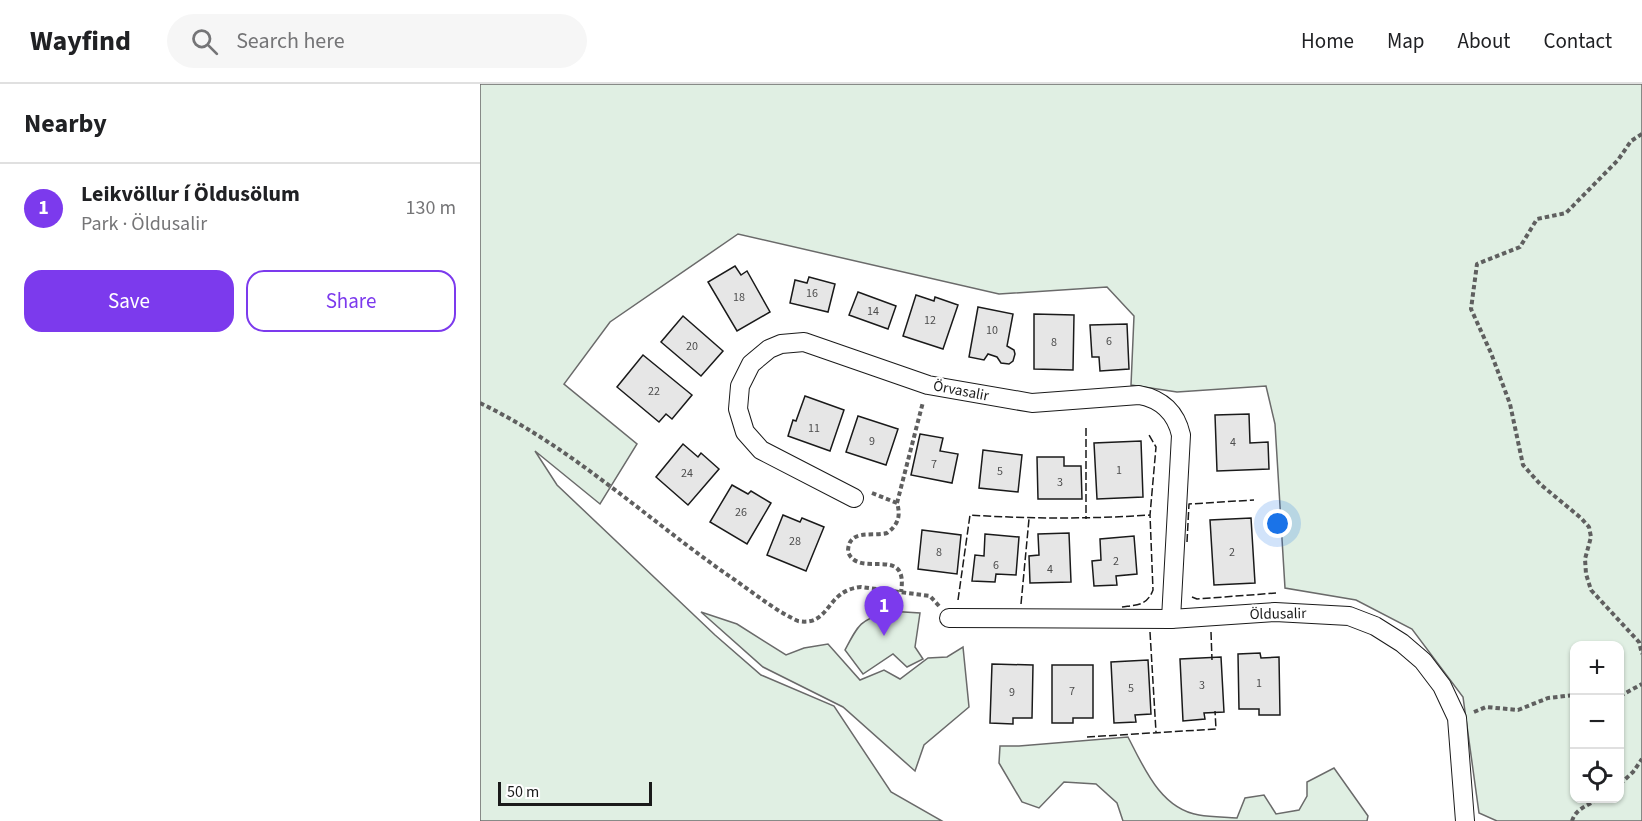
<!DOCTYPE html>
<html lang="en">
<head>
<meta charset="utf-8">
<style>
	body { margin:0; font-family:"Source Sans 3",sans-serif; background:#f6f6f6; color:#202124 }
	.controls { position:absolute; right:18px; bottom:18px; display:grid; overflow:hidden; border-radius:12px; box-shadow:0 2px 4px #0004 }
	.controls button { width:54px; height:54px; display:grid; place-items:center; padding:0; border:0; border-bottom:2px solid #e0e0e0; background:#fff; color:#202124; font:30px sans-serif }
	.scale { position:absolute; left:18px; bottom:15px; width:154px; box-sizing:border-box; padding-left:6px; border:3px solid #1a1a1a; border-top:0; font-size:16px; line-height:21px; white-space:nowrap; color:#1a1a1a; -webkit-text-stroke:4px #fff; paint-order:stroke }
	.you { position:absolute; left:798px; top:440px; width:21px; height:21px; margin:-15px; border:4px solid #fff; border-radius:50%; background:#1a73e8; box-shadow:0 0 0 9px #1a73e833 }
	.badge { display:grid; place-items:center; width:39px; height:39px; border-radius:50%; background:#7c3aed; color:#fff; font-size:20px; font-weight:700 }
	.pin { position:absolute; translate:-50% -50px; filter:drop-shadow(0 2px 3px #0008) }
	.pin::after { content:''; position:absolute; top:32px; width:21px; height:18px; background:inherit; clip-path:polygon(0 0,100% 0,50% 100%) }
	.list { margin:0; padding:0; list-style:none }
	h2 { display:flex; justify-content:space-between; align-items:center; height:78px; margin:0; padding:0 24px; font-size:26px }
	h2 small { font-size:20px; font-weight:400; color:#757577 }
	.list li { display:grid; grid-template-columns:39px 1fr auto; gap:18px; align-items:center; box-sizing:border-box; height:90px; padding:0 24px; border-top:2px solid #e0e0e0 }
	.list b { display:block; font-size:22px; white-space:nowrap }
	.list p { margin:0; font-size:20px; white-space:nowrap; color:#757577 }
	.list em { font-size:20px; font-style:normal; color:#757577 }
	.actions { display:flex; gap:12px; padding:18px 24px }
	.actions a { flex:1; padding:14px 0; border:2px solid #7c3aed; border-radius:18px; text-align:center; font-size:21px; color:#7c3aed }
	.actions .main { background:#7c3aed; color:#fff }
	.icon { flex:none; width:33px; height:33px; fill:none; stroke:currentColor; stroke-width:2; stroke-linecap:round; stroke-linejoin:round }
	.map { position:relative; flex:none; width:1162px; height:737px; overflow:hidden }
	header { display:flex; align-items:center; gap:36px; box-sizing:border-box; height:84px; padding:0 30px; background:#fff; border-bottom:2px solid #e0e0e0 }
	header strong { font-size:28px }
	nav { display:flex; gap:33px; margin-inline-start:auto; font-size:21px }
	.search { width:420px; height:54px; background:#f6f6f6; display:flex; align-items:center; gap:15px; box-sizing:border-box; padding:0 21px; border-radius:33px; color:#757577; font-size:22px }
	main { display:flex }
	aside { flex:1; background:#fff }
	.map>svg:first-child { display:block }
	.green { fill:#e0efe3; stroke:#6a6a6a; stroke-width:1.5; fill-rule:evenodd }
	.building { fill:#e6e6e6; stroke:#1a1a1a; stroke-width:1.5 }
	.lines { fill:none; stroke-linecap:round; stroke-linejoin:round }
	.minor-casing { stroke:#1a1a1a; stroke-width:20 }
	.path { stroke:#5f5f5f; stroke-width:4; stroke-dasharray:4.5 3; stroke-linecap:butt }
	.minor { stroke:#fff; stroke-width:18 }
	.fence { stroke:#1a1a1a; stroke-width:1.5; stroke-dasharray:8 3; stroke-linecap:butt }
	.labels { text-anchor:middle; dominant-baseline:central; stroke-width:4.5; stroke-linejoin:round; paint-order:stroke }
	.number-label { font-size:12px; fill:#4d4d4d }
	.street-label { font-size:15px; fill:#1a1a1a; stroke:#fff }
</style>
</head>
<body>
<header>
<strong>Wayfind</strong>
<div class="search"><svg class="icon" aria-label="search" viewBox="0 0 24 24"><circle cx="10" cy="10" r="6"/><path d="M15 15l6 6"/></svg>Search here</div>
<nav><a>Home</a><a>Map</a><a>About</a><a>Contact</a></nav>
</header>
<main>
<aside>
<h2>Nearby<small></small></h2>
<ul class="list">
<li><span class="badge">1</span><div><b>Leikvöllur í Öldusölum</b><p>Park · Öldusalir</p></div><em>130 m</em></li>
</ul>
<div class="actions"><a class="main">Save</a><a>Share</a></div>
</aside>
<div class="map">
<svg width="1162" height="737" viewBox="0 0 1162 737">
	<rect width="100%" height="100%" fill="#fff"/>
	<g class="green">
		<path d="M 0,0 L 1162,0 L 1162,737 L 1017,737 L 999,729 L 983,613 L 932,545 L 876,516 L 805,504 L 795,340 L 786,302 L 697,308 L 651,301 L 654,232 L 627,203 L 519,210 L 258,150 L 130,238 L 84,300 L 157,360 L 120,420 L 55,367 L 77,401 L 235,551 L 281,591 L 354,622 L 411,708 L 462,737 L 0,737 ZM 1094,562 L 1140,562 L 1140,714 L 1094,714 Z"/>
		<path d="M 408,527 L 440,529 L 435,563 L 443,575 L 427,583 L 413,570 L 383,590 L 365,566 C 379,539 380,537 408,527 Z"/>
		<polygon points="221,528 257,540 306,571 324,564 348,560 380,596 404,586 420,595 448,574 467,573 483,563 489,623 444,661 435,687 363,623 283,583"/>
		<path d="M 648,653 C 664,684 681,725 719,731 C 732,733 745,733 757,734 L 765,714 L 784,711 L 796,730 L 819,726 L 827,712 L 827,698 L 854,684 L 888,732 L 887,737 L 643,737 L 637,719 L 616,700 L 584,698 L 559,724 L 542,718 L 519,679 L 520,662 L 539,662 Z"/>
	</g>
	<g class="building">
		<polygon points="255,182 261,191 267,187 290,228 257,247 228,198"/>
		<polygon points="329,193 355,200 348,228 310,219 315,196 327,199"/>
		<polygon points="378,208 416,222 408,245 369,231"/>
		<polygon points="436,211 454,217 455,213 478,221 463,265 423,252"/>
		<polygon points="498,223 533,230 527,262 534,266 535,270 533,277 529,280 521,279 517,273 508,270 504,276 489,273"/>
		<polygon points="554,230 594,231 593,286 554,285"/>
		<polygon points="203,232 243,267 221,292 181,258"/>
		<polygon points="647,240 649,285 620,287 619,273 612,273 610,241"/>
		<polygon points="163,271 212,311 192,335 186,330 179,338 137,303"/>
		<polygon points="325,312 364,326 350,367 308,352 313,336 316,337"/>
		<polygon points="769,330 770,359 788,358 789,385 737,387 735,331"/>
		<polygon points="378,332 418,345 406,381 366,368"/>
		<polygon points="440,350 463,354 460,367 478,370 472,399 431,391"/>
		<polygon points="661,357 663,413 617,415 614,359"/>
		<polygon points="203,360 218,373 221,369 239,385 208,421 176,393"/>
		<polygon points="503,366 542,371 538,408 499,404"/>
		<polygon points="557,373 584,373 584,382 601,382 602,415 558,415"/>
		<polygon points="252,401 268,410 271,407 291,419 267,460 230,438"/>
		<polygon points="303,431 320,438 322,434 344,443 326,487 287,471"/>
		<polygon points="771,434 775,499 734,501 730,436"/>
		<polygon points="442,446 481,451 477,490 438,485"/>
		<polygon points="589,449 591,498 550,499 549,472 559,471 558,450"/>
		<polygon points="505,450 539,453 536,491 516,490 515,498 492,497 495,471 504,472"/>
		<polygon points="654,452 657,490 636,492 637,501 614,502 612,477 621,476 620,455"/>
		<polygon points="780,569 781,574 799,573 800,631 779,631 779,625 759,625 758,570"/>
		<polygon points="741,573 744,628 724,629 725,635 703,637 700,575"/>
		<polygon points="668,576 671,630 655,631 656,638 634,639 631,578"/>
		<polygon points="512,580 553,581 552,634 533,634 533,640 510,639"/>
		<polygon points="572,581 613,581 613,634 593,634 593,639 572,639"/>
	</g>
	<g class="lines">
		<g class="minor-casing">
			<g id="minor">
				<path d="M 374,414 L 281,366 L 265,348 L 258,325 L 260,302 L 271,280 L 289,265 L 301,260 L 324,258 L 448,301 L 552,319 L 659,311 C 682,315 696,329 701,351 L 691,535"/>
				<polyline points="469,534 691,535 795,528 869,532 895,542 922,559 943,577 962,602 977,634 985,737"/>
			</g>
		</g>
		<g class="path">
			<polyline points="1162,50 1151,57 1138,76 1086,129 1057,135 1040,163 997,180 991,225 1011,269 1030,320 1043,381 1060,400 1101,434 1109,443 1111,453 1105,475 1106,490 1111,506 1159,558 1162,570"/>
			<path d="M 0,319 C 93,364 168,436 252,494 C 274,509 294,526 318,537 C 351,543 345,506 381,503 L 450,512 L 459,522"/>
			<path d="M 392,409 L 417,419 C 421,432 418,441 407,449 C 392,453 368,444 368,468 C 379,496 429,459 421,508"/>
			<polyline points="417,419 443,318"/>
			<polyline points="1140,612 1162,600"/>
			<polyline points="994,628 1006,623 1038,626 1068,614 1094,611"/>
			<polyline points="1140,700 1153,688 1162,675"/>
			<path d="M 1092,737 C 1096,724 1108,722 1119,714"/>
		</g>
		<use href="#minor" class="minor"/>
		<g class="fence">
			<polyline points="606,344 606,435"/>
			<polyline points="707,458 709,420 774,416"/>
			<polyline points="712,513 717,515 796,509"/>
			<path d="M 478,516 L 490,431 C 551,435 610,435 670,431"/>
			<polyline points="541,520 549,435"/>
			<path d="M 642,523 C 656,521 667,522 673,506 L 670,431 L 676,363 L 669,351"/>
			<polyline points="670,548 676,648"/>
			<polyline points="731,548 732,576"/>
			<polyline points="607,653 736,645 735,627"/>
		</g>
	</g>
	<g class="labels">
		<g class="number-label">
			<text x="332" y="209">16</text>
			<text x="259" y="213">18</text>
			<text x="393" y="227">14</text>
			<text x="450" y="236">12</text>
			<text x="512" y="246">10</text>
			<text x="629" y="257">6</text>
			<text x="574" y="258">8</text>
			<text x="212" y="262">20</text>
			<text x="174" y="307">22</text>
			<text x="334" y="344">11</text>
			<text x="392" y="357">9</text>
			<text x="753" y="358">4</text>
			<text x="454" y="380">7</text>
			<text x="639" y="386">1</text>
			<text x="520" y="387">5</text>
			<text x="207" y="389">24</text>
			<text x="580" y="398">3</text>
			<text x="261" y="428">26</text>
			<text x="315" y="457">28</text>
			<text x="459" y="468">8</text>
			<text x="752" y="468">2</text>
			<text x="636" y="477">2</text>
			<text x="516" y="481">6</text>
			<text x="570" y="485">4</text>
			<text x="779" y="599">1</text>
			<text x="722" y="601">3</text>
			<text x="651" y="604">5</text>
			<text x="592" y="607">7</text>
			<text x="532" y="608">9</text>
		</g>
		<g class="street-label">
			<text transform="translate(481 307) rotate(11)">Örvasalir</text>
			<text transform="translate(798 530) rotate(-1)">Öldusalir</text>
		</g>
	</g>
</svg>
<div class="controls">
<button>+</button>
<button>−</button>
<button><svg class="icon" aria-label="locate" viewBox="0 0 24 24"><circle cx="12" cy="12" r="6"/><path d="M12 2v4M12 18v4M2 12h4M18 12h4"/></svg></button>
</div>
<div class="scale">50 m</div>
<div class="you"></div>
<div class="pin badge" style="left:404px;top:552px">1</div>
</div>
</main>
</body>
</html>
